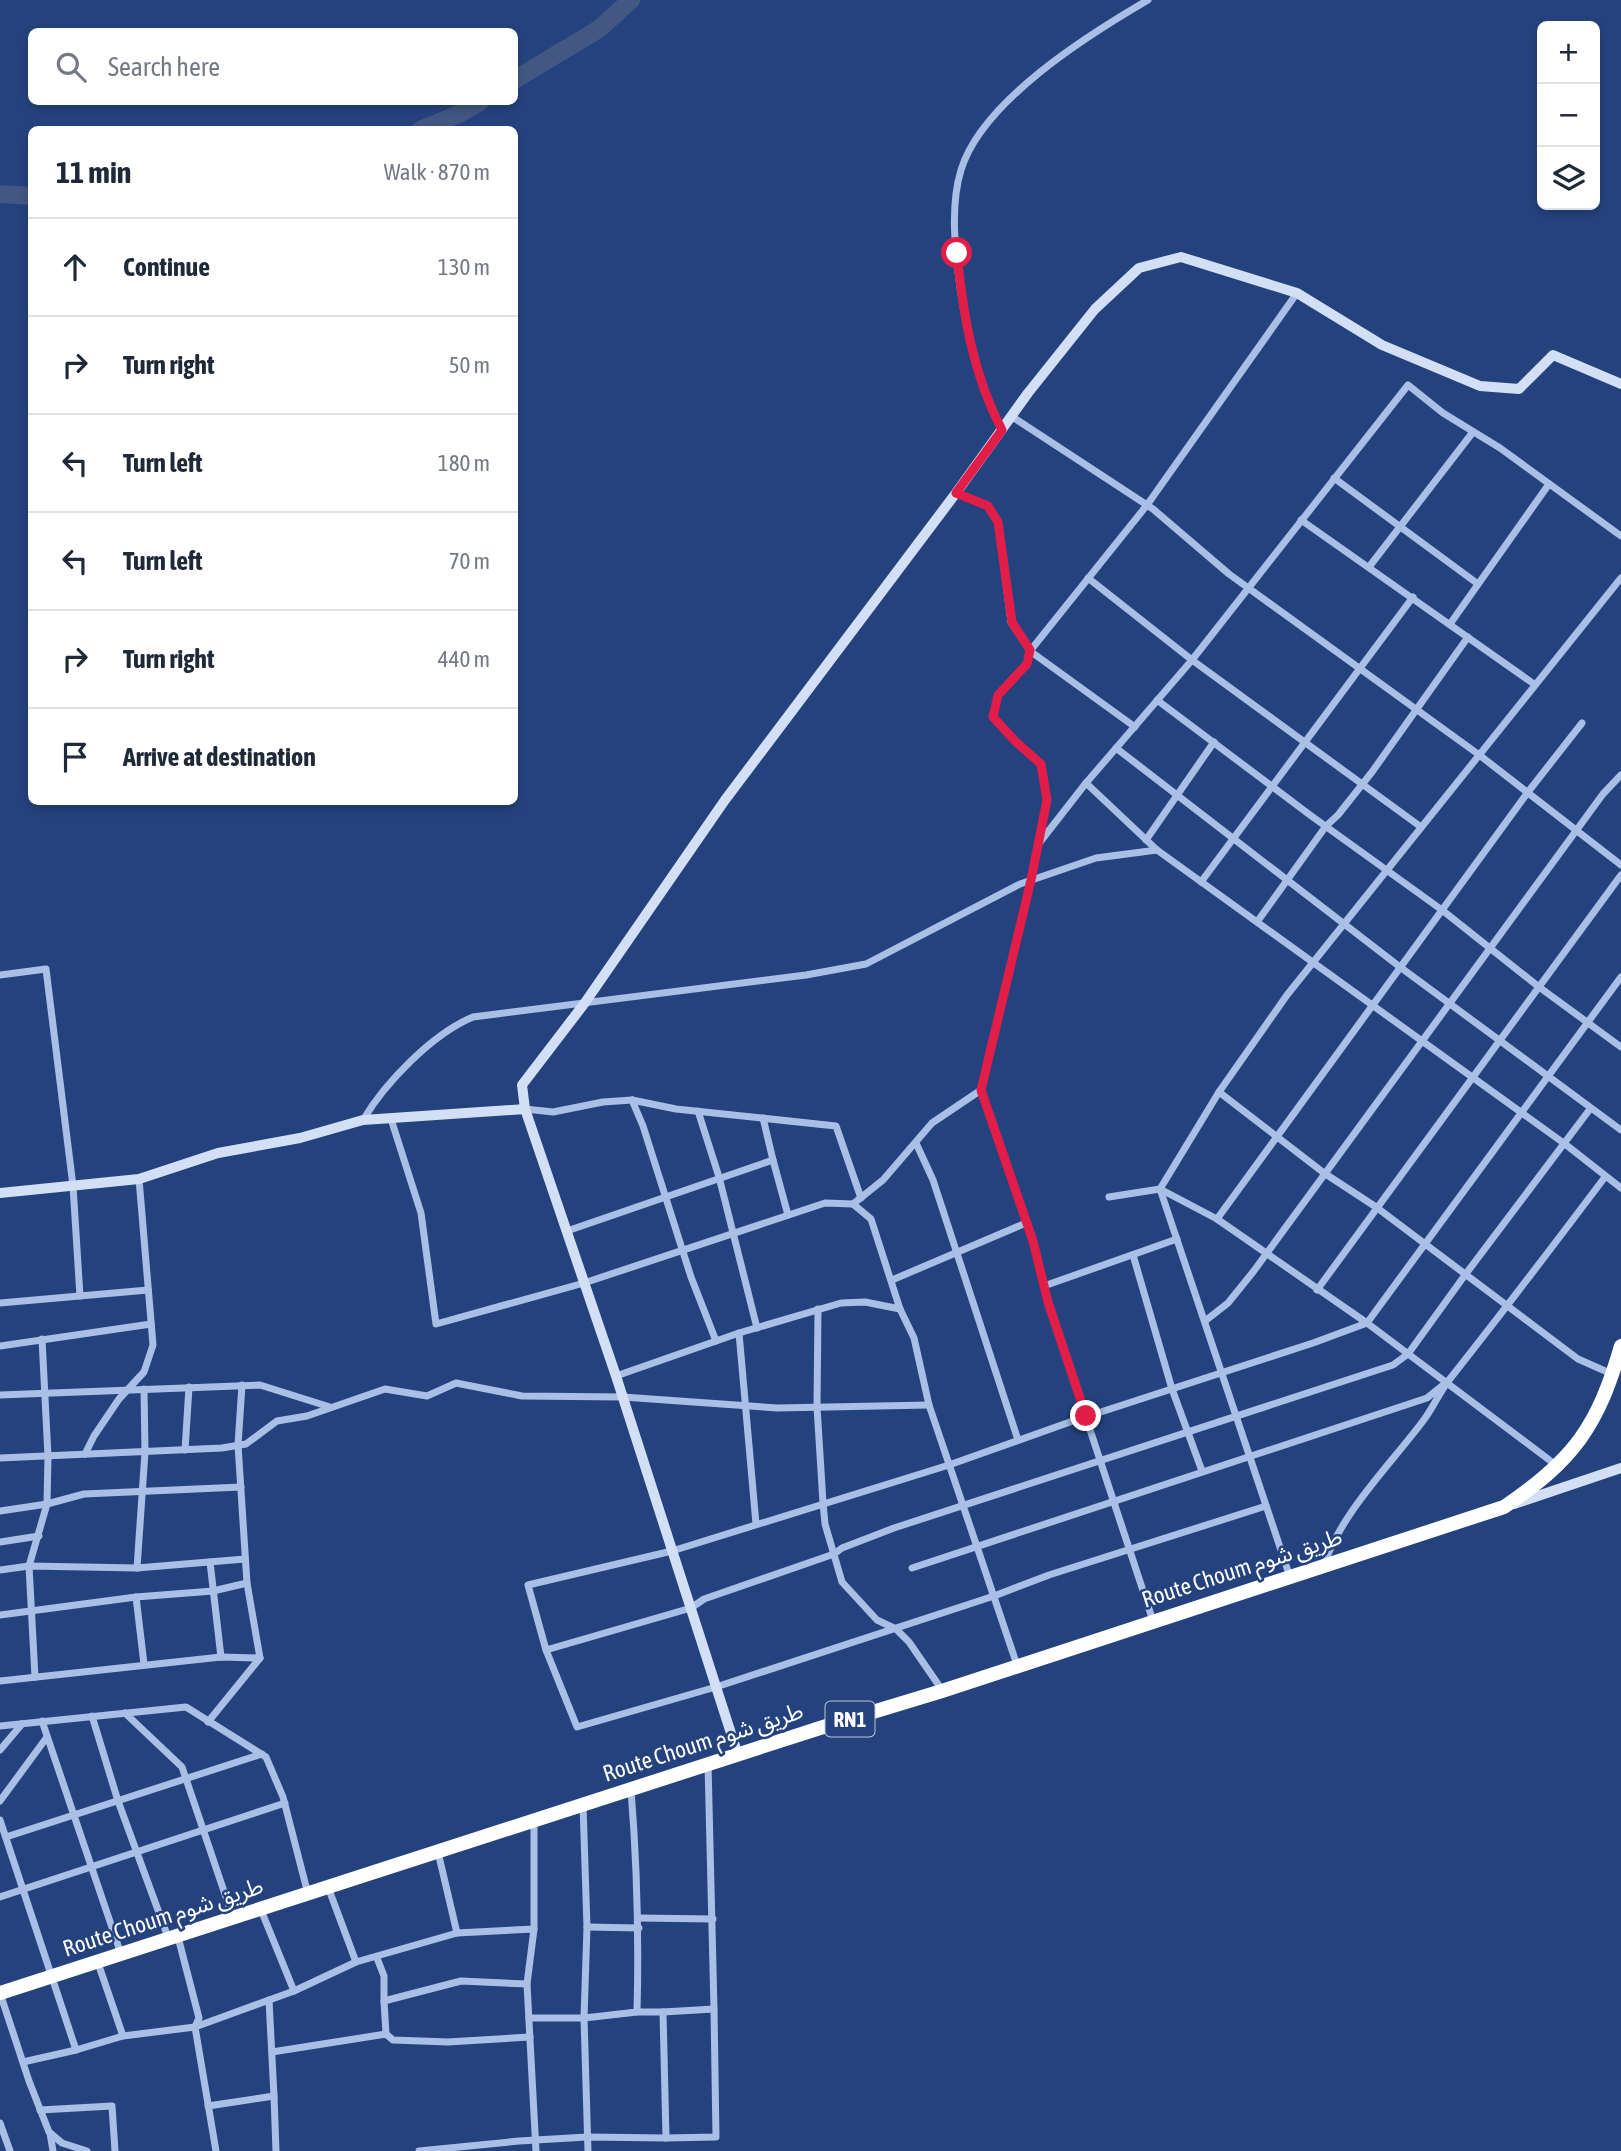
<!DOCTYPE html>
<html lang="en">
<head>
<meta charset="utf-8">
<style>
	body { margin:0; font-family:"Asap Condensed","Noto Sans Arabic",sans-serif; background:#f6f6f7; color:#1f2937 }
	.controls { position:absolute; right:21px; top:21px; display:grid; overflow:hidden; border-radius:10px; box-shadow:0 4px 10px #0003 }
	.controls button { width:63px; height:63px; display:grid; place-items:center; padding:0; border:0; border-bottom:2px solid #e0e1e3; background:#fff; color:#1f2937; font:35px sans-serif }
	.stop { position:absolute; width:21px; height:21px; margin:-16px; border:5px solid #e11d48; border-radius:50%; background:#fff }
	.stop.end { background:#e11d48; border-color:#fff; box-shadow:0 2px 7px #0008 }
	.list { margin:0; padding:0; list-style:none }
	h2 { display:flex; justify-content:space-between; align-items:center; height:91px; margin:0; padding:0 28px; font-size:30px }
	h2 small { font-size:23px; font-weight:400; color:#747a83 }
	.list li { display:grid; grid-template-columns:46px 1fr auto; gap:21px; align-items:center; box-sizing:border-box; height:98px; padding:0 28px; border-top:2px solid #e0e1e3 }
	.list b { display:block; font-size:26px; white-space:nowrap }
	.list em { font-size:23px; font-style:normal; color:#747a83 }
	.icon { flex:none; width:38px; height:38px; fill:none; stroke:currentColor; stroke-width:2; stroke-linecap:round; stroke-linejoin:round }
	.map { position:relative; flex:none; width:1621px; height:2151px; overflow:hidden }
	.search { position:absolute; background:#fff; box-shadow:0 4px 10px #0003; left:28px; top:28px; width:490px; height:77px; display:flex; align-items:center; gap:18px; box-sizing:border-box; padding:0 24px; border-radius:10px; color:#747a83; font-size:26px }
	.panel { position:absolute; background:#fff; box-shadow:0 4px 10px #0003; left:28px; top:126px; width:490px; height:679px; border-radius:10px }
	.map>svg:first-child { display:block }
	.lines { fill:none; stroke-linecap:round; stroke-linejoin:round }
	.river { stroke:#425883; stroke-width:18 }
	.street { stroke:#aabfe6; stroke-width:7 }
	.secondary { stroke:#d3dff5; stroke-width:10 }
	.highway { stroke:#fff; stroke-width:14 }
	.route { stroke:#e11d48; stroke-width:9 }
	.labels { text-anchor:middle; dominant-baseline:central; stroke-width:5; stroke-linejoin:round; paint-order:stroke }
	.shield { fill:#24437e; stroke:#bdc7d8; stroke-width:2 }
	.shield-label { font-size:21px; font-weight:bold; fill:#fff }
	.street-label { font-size:23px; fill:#fff; stroke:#24437e }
</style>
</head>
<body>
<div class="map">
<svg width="1621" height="2151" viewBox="0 0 1621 2151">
	<rect width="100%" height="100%" fill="#24437e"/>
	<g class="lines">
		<g class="river">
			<polyline points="514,80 599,29 631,0"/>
			<polyline points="420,130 461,113 480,102"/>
			<polyline points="0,194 32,196"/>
		</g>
		<g class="street">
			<polyline points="1011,416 1153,509 1229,574 1478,754 1621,865"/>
			<path d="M 1002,430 C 978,385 967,336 960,287 C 955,249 950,206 961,170 C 982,101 1088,35 1148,0"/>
			<polyline points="1334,478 1478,584"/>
			<polyline points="1301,520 1534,684"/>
			<polyline points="1369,567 1473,432"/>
			<polyline points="1088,578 1192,660 1408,385 1443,413 1500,448 1621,536"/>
			<polyline points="1450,624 1549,484"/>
			<polyline points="1157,700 1310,815 1442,910 1539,987 1621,1047"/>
			<polyline points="1135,727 1030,651 1147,505 1297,293"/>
			<polyline points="1116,748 1400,967 1621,1130"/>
			<polyline points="1086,783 1157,850"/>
			<polyline points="1146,840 1214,742"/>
			<polyline points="1040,842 1086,783 1192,660 1421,827"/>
			<polyline points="1201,882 1413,597"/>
			<polyline points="1257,922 1326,826 1338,815 1372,772 1468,637"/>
			<polyline points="0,975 46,969 73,1186 80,1296"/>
			<polyline points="981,1090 1033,1241 1048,1302 1153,1621"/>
			<polyline points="1219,1092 1324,1173 1376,1207 1578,1359 1612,1374"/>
			<polyline points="632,1100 643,1126 691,1277 716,1341"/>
			<polyline points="525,1109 553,1112 603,1102 632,1100 676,1109 836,1126 861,1198"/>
			<polyline points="1590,1109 1465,1275 1408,1354 1393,1365 894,1528 842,1548 834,1554 704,1599 691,1608 546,1650 528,1585 672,1551 949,1465 1070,1422 1313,1343 1367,1323 1621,977"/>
			<polyline points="698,1111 719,1177 757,1328"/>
			<polyline points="391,1119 421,1213 436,1324 584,1283 825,1203 853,1204 871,1219 900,1309 914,1338 929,1405 1017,1665"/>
			<path d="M 363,1120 C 385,1083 432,1034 473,1017 L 806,975 L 866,964 L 1020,884 L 1096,858 L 1157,850 L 1565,1144 L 1621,1188"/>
			<polyline points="916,1143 933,1180 1018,1440"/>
			<polyline points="773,1160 788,1215"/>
			<polyline points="1109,1197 1160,1189 1217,1219 1367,1323 1556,1465"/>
			<polyline points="853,1204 883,1180 932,1123 981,1090 1031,880 1047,800 1041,764 1015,741 993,717 998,695 1027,664 1030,651 1011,622 998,522 987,506 956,493"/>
			<polyline points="1217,1219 1528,792 1582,723"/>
			<polyline points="567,1231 773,1160 763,1118"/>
			<polyline points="1133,1255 1172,1389 1202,1471"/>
			<polyline points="892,1280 1026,1223"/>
			<polyline points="1044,1286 1177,1239"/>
			<polyline points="1317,1290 1621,875"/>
			<polyline points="0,1303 148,1290"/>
			<polyline points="818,1309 817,1407 823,1503 825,1524 842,1582 877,1620 896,1629 909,1642 942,1690"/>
			<polyline points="1205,1321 1228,1303 1253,1272 1603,794 1621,775"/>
			<polyline points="739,1333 756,1524"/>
			<polyline points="0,1346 151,1324"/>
			<polyline points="616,1376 739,1333 841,1303 865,1302 900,1309"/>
			<polyline points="0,1395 260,1385 330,1407"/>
			<polyline points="185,1450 189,1387"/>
			<polyline points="85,1454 94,1436 119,1399 144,1372 153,1345 139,1179"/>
			<polyline points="0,1458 222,1448 246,1444 277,1421 307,1416 385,1389 427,1396 456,1383 522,1396 623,1397 777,1408 929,1405"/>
			<polyline points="0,1511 47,1504 84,1494 241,1487"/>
			<polyline points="0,1542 39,1536"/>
			<polyline points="210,1562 221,1657"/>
			<path d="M 1324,1565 C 1341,1513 1390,1465 1423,1421 C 1433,1408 1439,1393 1449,1380 C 1502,1313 1553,1246 1605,1177"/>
			<polyline points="137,1568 145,1452 144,1389"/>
			<polyline points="912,1568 1427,1398 1447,1382"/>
			<polyline points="0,1570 29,1566 137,1568 245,1559"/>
			<polyline points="1290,1577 1160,1189 1219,1092 1287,995 1621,578"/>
			<polyline points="136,1597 144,1664"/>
			<polyline points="0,1615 136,1597 213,1591 247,1583 238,1445 242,1385"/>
			<polyline points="546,1650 577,1727 716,1687 994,1596 1049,1575 1266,1506"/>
			<polyline points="35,1677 29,1566 47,1504 48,1456 42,1339"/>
			<polyline points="0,1681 221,1657 260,1658 247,1583"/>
			<polyline points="125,1713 182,1767 233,1918"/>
			<polyline points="92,1716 118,1801 169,1940"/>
			<polyline points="42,1721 121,1954"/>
			<polyline points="208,1722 260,1658"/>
			<polyline points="0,1726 186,1707 266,1757 283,1797 308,1894"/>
			<polyline points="0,1750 22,1724"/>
			<polyline points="0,1801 47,1737"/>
			<polyline points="583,1805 587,1927 584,2018 588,2151"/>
			<polyline points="0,1820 76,2050 123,2036"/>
			<polyline points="6,1837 262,1754"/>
			<polyline points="0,1897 285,1803"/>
			<polyline points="638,1918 713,1919"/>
			<polyline points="587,1927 639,1928"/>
			<polyline points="457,1933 534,1929 534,1821"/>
			<polyline points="178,1937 199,2018 195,2027 216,2151"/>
			<polyline points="377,1958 384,1976 384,2001 461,1981 527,1984 534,1929"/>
			<polyline points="356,1962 457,1933 438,1852"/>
			<polyline points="98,1963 123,2036 195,2027 294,1991 261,1910"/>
			<polyline points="527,1984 536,2151"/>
			<polyline points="294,1991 356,1962 328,1887"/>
			<polyline points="0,1993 29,2081 49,2132 62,2143 87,2151"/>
			<polyline points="384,2001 386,2034"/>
			<polyline points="663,2012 714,2009 708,1764"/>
			<polyline points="529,2018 584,2018 637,2012"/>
			<polyline points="272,2052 386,2034 393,2040 448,2042 530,2037"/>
			<polyline points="23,2062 76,2050"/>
			<polyline points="274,2096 276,2151"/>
			<polyline points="208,2106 274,2096 269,2000"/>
			<polyline points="40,2110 112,2106 115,2151"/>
			<polyline points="0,2123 10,2151"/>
			<polyline points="50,2133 53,2151"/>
			<polyline points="666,2138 716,2137 714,2009"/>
			<path d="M 419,2151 L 519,2141 L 587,2137 L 666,2138 L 663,2012 L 637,2012 C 639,1937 637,1864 631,1790"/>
		</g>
		<g class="secondary">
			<polyline points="0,1193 139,1179 218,1153 300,1138 363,1120 525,1109"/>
			<polyline points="1514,1504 1621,1468"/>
			<polyline points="738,1755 616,1376 525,1109 522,1085 584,1004 725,800 956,493 1028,393 1095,309 1139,268 1181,257 1297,293 1382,345 1480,386 1519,389 1553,355 1621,384"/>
		</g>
		<path class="highway" d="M 0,1993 L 820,1728 L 942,1691 L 1504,1507 C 1574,1460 1598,1426 1621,1346"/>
	</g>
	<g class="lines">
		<path class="route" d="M 957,253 C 963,314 973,375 1002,430 L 956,493 L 988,506 L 998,522 L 1012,622 L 1030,650 L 1027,664 L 998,695 L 993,717 L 1015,741 L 1041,764 L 1047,800 L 1031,880 L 981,1090 L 1033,1241 L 1048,1302 L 1086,1416"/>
	</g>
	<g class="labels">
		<rect class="shield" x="825.5" y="1701.5" width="49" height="35" rx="5"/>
		<g class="shield-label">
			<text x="850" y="1719">RN1</text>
		</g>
		<g class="street-label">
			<text transform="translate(1242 1568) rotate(-18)">Route Choum طريق شوم</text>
			<text transform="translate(703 1742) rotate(-18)">Route Choum طريق شوم</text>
			<text transform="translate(163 1917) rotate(-18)">Route Choum طريق شوم</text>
		</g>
	</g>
</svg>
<div class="controls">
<button>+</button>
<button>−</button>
<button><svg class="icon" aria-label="layers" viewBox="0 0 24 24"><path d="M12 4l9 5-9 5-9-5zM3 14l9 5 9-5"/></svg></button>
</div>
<div class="stop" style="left:957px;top:253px"></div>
<div class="stop end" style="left:1086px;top:1416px"></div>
<div class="search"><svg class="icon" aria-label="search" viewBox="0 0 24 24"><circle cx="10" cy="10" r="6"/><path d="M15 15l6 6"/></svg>Search here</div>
<section class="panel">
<h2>11 min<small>Walk · 870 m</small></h2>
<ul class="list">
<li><svg class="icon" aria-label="ahead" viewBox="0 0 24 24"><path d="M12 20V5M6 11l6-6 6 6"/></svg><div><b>Continue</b></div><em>130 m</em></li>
<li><svg class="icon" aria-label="right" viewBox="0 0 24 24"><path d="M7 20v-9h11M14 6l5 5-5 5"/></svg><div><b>Turn right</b></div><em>50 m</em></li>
<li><svg class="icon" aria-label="left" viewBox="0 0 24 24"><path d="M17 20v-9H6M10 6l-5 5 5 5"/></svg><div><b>Turn left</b></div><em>180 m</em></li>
<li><svg class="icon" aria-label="left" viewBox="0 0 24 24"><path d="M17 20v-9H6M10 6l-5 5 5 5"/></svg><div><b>Turn left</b></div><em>70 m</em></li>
<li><svg class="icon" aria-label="right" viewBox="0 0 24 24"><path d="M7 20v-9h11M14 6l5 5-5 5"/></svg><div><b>Turn right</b></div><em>440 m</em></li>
<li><svg class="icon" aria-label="arrive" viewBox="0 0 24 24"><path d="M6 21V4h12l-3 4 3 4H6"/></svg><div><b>Arrive at destination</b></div></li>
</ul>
</section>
</div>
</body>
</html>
